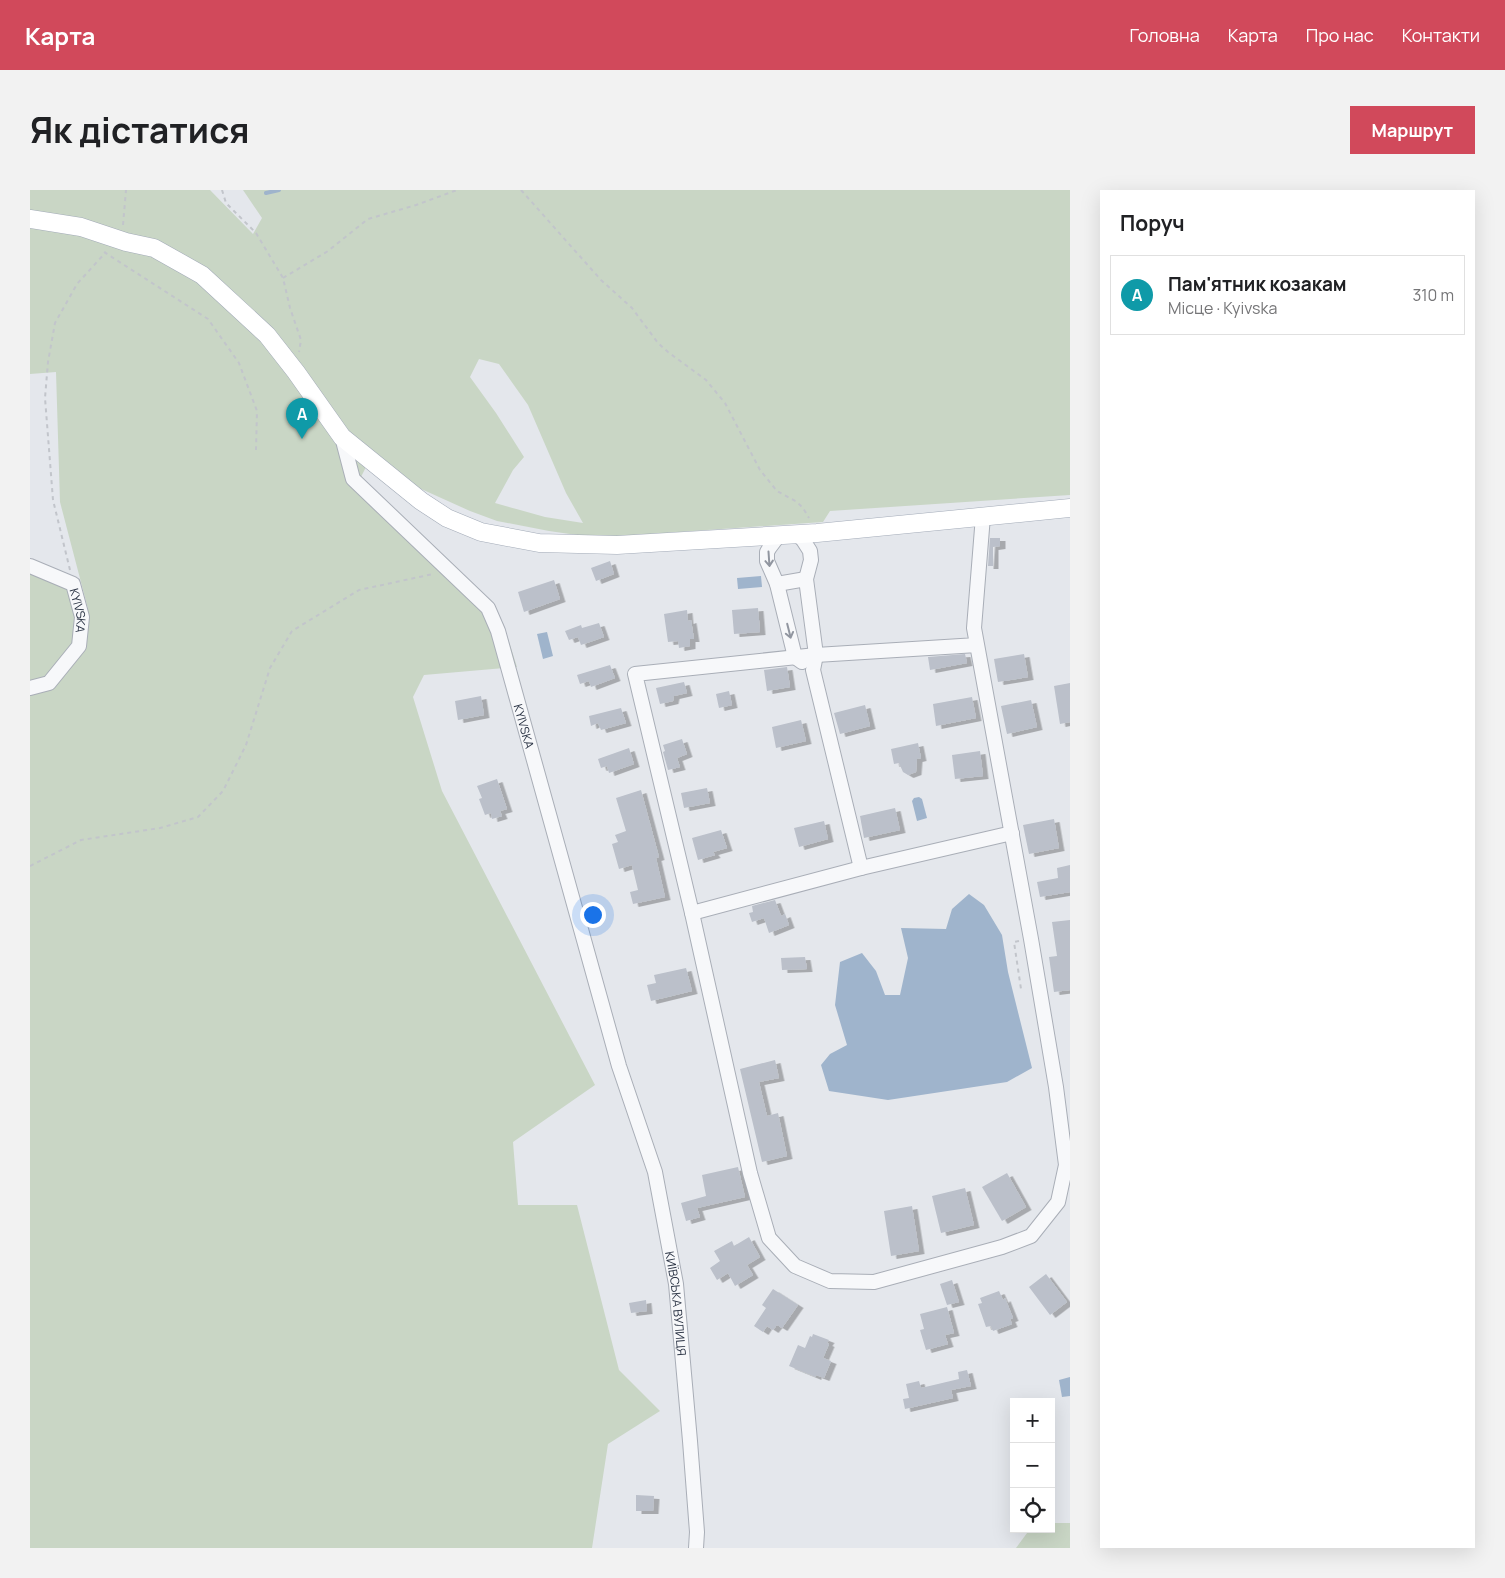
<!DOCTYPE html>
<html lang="uk">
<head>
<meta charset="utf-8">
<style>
	body { margin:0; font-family:Manrope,sans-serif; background:#f2f2f2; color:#202124 }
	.controls { position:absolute; right:15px; bottom:15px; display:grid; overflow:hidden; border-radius:0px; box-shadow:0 5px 20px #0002 }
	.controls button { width:45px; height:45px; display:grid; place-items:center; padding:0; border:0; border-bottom:1px solid #e0e0e0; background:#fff; color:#202124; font:25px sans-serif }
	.you { position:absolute; left:562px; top:724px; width:18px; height:18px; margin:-12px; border:4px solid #fff; border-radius:50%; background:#1a73e8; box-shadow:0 0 0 8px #1a73e833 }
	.badge { display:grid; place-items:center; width:32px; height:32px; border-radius:50%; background:#d1495b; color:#fff; font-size:16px; font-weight:700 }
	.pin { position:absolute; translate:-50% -41px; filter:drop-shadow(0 1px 2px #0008) }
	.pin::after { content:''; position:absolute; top:26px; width:18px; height:15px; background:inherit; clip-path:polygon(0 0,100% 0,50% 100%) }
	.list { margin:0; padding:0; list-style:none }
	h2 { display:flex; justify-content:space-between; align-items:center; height:65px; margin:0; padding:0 20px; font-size:21px }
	h2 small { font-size:16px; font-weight:400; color:#757577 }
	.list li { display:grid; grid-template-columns:32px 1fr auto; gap:15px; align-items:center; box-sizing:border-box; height:80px; margin:0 10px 10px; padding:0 10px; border:1px solid #e0e0e0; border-radius:0px }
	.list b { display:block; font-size:19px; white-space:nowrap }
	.list p { margin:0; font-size:16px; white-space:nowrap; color:#757577 }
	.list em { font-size:16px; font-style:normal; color:#757577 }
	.icon { flex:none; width:28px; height:28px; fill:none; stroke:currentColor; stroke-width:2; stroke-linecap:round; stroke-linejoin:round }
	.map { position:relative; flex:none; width:1040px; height:1358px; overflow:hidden; border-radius:0px }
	header { display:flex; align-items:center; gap:30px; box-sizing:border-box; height:70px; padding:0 25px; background:#d1495b; color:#fff }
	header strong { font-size:24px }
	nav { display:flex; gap:28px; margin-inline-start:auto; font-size:18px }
	.intro { display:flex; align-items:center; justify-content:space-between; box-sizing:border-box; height:120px; padding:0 30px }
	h1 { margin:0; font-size:35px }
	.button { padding:12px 22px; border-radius:0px; background:#d1495b; color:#fff; font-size:18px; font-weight:700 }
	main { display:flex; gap:30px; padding:0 30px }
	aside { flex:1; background:#fff; border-radius:0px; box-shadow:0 5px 20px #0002 }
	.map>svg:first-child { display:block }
	.green { fill:#c9d6c5; fill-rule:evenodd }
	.water { fill:#9fb4cc }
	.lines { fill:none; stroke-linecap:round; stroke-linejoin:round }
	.stream { stroke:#9fb4cc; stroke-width:4 }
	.building { fill:#bbc0ca; filter:url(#shadow) }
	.minor-casing { stroke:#a9aeb7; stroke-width:16 }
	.major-casing { stroke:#a3abb8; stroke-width:19 }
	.path { stroke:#c2c5cb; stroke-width:2; stroke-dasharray:4 4; stroke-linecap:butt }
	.minor { stroke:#f7f8fa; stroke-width:14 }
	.major { stroke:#fff; stroke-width:18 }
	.oneway { stroke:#9196a0 }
	.labels { text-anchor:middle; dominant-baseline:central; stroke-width:4.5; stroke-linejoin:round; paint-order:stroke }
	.street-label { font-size:12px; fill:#2b3445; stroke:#f4f6f9 }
</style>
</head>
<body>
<header>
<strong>Карта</strong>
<nav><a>Головна</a><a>Карта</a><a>Про нас</a><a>Контакти</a></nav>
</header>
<div class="intro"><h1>Як дістатися</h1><a class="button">Маршрут</a></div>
<main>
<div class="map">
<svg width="1040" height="1358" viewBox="0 0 1040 1358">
	<defs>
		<filter id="shadow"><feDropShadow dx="5.5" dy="3" stdDeviation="0" flood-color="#0004"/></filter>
	</defs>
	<rect width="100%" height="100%" fill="#e4e7ec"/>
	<g class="green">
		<path d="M 0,0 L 180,0 L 223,44 L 232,28 L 213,0 L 1040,0 L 1040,305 L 800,321 L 793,332 L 592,346 L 554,346 L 519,341 L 467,331 L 440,321 L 389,298 L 359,278 L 340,269 L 326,297 L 473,433 L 487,477 L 394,485 L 383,507 L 412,601 L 565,895 L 483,952 L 488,1015 L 547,1015 L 589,1180 L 630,1221 L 578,1254 L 562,1358 L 0,1358 L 0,378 L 42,395 L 58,419 L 30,312 L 26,182 L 0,184 ZM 449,169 L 469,174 L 498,215 L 536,303 L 553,333 L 515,327 L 465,313 L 483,280 L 494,267 L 466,223 L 440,187 Z"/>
		<polygon points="1021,1333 1040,1333 1040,1358 986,1358 1000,1339 1021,1339"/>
	</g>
	<g class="water">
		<polygon points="731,386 732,397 708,399 707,388"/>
		<polygon points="517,442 523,466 513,469 507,444"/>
		<polygon points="889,607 892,609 897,628 887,631 882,611 884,608"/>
		<polygon points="939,704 954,715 972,745 978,782 1002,878 977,892 858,910 799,901 791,875 800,864 817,855 805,815 810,772 832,763 846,781 855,805 870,805 878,768 871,738 916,739 922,719"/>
		<polygon points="1040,1187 1040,1206 1032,1207 1029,1190"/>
	</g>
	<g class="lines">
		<polyline class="stream" points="236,3 249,0"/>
	</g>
	<g class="building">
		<polygon points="960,348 970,348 970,356 963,357 963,376 958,376"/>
		<polygon points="580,371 584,384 566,391 561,378"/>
		<polygon points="524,390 530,409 494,422 488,402"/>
		<polygon points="728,418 730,442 704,444 702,420"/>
		<polygon points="657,420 658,431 661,430 664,449 660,449 660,456 649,458 648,451 638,452 634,424"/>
		<polygon points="569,433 574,447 551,455 548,447 539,450 535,441 551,435 552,438"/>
		<polygon points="935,464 937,473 900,480 898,467"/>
		<polygon points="994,464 998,487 968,492 964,469"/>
		<polygon points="580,475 585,488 561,497 559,491 550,494 547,485"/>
		<polygon points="757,477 760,497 737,501 734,480"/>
		<polygon points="654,492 657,503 644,506 643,511 630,514 626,498"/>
		<polygon points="1040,493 1040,532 1030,534 1024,496"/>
		<polygon points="699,501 702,515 689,518 686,504"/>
		<polygon points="451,506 454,525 428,530 425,511"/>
		<polygon points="942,507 946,528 906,536 903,514"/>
		<polygon points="1001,510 1007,537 977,544 971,516"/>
		<polygon points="835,515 840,536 810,544 804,523"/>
		<polygon points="591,518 596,533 571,540 568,533 561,536 559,526"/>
		<polygon points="771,530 776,551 746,558 742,537"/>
		<polygon points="652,549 657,564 647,568 650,577 638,580 633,562 635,561 633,555"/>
		<polygon points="888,553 891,568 887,569 886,582 878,585 873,582 869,573 864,574 861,559"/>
		<polygon points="599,558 604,574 579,583 577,576 571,578 568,569"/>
		<polygon points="950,561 953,586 925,589 922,565"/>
		<polygon points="467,589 477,619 470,621 472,626 462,629 461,623 455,625 449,609 452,608 447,596"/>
		<polygon points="677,598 680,613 654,618 651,603"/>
		<polygon points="611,600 629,667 626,668 635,707 603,714 600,702 608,700 602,675 589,679 582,654 588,652 585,645 596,641 586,608"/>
		<polygon points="865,618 870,640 834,648 830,626"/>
		<polygon points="1024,629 1029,658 999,664 993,635"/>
		<polygon points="794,631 798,649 769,657 764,638"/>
		<polygon points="691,640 697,658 683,662 685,665 668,670 662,648"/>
		<polygon points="1040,675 1040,702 1010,707 1007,692 1028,688 1027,678"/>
		<polygon points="745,710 751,726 755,724 759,735 739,743 734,728 722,732 719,723 723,722 722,716"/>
		<polygon points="1040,730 1040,800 1024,802 1019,767 1027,766 1022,732"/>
		<polygon points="775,767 777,779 752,780 751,768"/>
		<polygon points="656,778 662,801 621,811 617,795 626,793 624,785"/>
		<polygon points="745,870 749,888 729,892 737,926 748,923 757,966 732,972 710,879"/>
		<polygon points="708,977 715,1007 667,1018 670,1027 656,1031 651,1013 676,1006 672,985"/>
		<polygon points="977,983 996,1017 972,1031 952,997"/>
		<polygon points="935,998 944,1035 911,1043 902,1006"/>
		<polygon points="882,1016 889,1061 861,1066 854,1021"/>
		<polygon points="719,1047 730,1067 717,1075 723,1085 705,1096 698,1083 687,1090 680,1078 690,1071 684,1061 702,1051 704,1056"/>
		<polygon points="1016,1084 1037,1112 1020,1125 999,1097"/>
		<polygon points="922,1090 929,1112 917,1115 910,1094"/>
		<polygon points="743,1099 768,1115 752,1138 747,1135 743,1140 737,1136 733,1142 724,1136 736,1118 732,1115"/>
		<polygon points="969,1101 973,1110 975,1108 983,1128 980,1129 982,1134 963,1141 961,1136 956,1137 948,1114 952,1113 950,1108"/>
		<polygon points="616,1110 617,1121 601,1123 599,1113"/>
		<polygon points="917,1117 924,1143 915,1145 918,1154 896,1160 890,1140 894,1139 890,1124"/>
		<polygon points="783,1144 799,1150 797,1153 799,1154 793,1168 801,1171 794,1188 786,1185 786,1187 759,1176 768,1155 775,1158 780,1146 782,1147"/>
		<polygon points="937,1180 941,1196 921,1200 923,1208 875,1219 873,1209 879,1208 876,1194 889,1191 891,1198 929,1189 928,1182"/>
		<polygon points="606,1305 624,1306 623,1321 606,1321"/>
	</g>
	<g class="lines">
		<g class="minor-casing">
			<g id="minor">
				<path id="s1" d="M 312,247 L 323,289 L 458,418 L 468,441 L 589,876 L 625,982 L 646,1094 L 660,1251 L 667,1342 L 666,1358"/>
				<polyline points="767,344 773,350 780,361 781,370 776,389 786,465 783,480 831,678"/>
				<polyline points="749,345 740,357 737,362 737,371 747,394 765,467 772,472"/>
				<path id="s2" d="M 0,376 L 43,394 L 52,427 L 49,456 L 19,493 L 0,498"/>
				<polyline points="747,394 776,389"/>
				<polyline points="947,455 786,465 605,484 662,723 720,983 739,1048 765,1076 800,1091 844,1092 972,1057 1001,1046 1028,1012 1036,975 1026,897 1001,749 944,438 953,326"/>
				<polyline points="662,723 831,678 982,643"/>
			</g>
		</g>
		<g class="major-casing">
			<polyline id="major" points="0,29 51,37 96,52 124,58 172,85 237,145 266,182 312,247 391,311 417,328 451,342 509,353 587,355 787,343 1040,318"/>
		</g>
		<g class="path">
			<polyline points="192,0 196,13 226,43 253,88 260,118 271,150 269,162"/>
			<polyline points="491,0 571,90 602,118 628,153 638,162 676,190 695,213 730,280 747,301 767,312 773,318 779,328"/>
			<polyline points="93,35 96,0"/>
			<polyline points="74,62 178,129 209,173 227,221 226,260"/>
			<polyline points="253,88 298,61 338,29 386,15 427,0"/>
			<polyline points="40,380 23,310 15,208 18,172 25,133 47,94 76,62"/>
			<polyline points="0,676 51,650 130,638 168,627 193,601 216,555 240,478 262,441 329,400 403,384"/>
			<polyline points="989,751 984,752 991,799"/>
		</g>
		<use href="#minor" class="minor"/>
		<use href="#major" class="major"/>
	</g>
	<defs><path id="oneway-shaft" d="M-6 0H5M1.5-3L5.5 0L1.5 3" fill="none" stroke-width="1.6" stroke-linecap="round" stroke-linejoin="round" transform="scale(1.25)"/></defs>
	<g class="oneway">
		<use href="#oneway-shaft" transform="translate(739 369) rotate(86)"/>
		<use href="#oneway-shaft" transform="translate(759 441) rotate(76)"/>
	</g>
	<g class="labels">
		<g class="street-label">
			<text stroke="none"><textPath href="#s2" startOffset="74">KYIVSKA</textPath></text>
			<text stroke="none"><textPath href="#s1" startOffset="354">KYIVSKA</textPath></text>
			<text stroke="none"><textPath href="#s1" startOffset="952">КИЇВСЬКА ВУЛИЦЯ</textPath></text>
		</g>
	</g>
</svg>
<div class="controls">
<button>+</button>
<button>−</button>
<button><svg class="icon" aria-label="locate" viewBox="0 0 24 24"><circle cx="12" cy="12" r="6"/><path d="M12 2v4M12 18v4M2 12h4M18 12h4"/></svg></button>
</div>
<div class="you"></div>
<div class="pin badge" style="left:272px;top:249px;background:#0f9aa8">A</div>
</div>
<aside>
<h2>Поруч<small></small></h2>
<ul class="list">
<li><span class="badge" style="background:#0f9aa8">A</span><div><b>Пам'ятник козакам</b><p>Місце · Kyivska</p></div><em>310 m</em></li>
</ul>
</aside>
</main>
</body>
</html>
